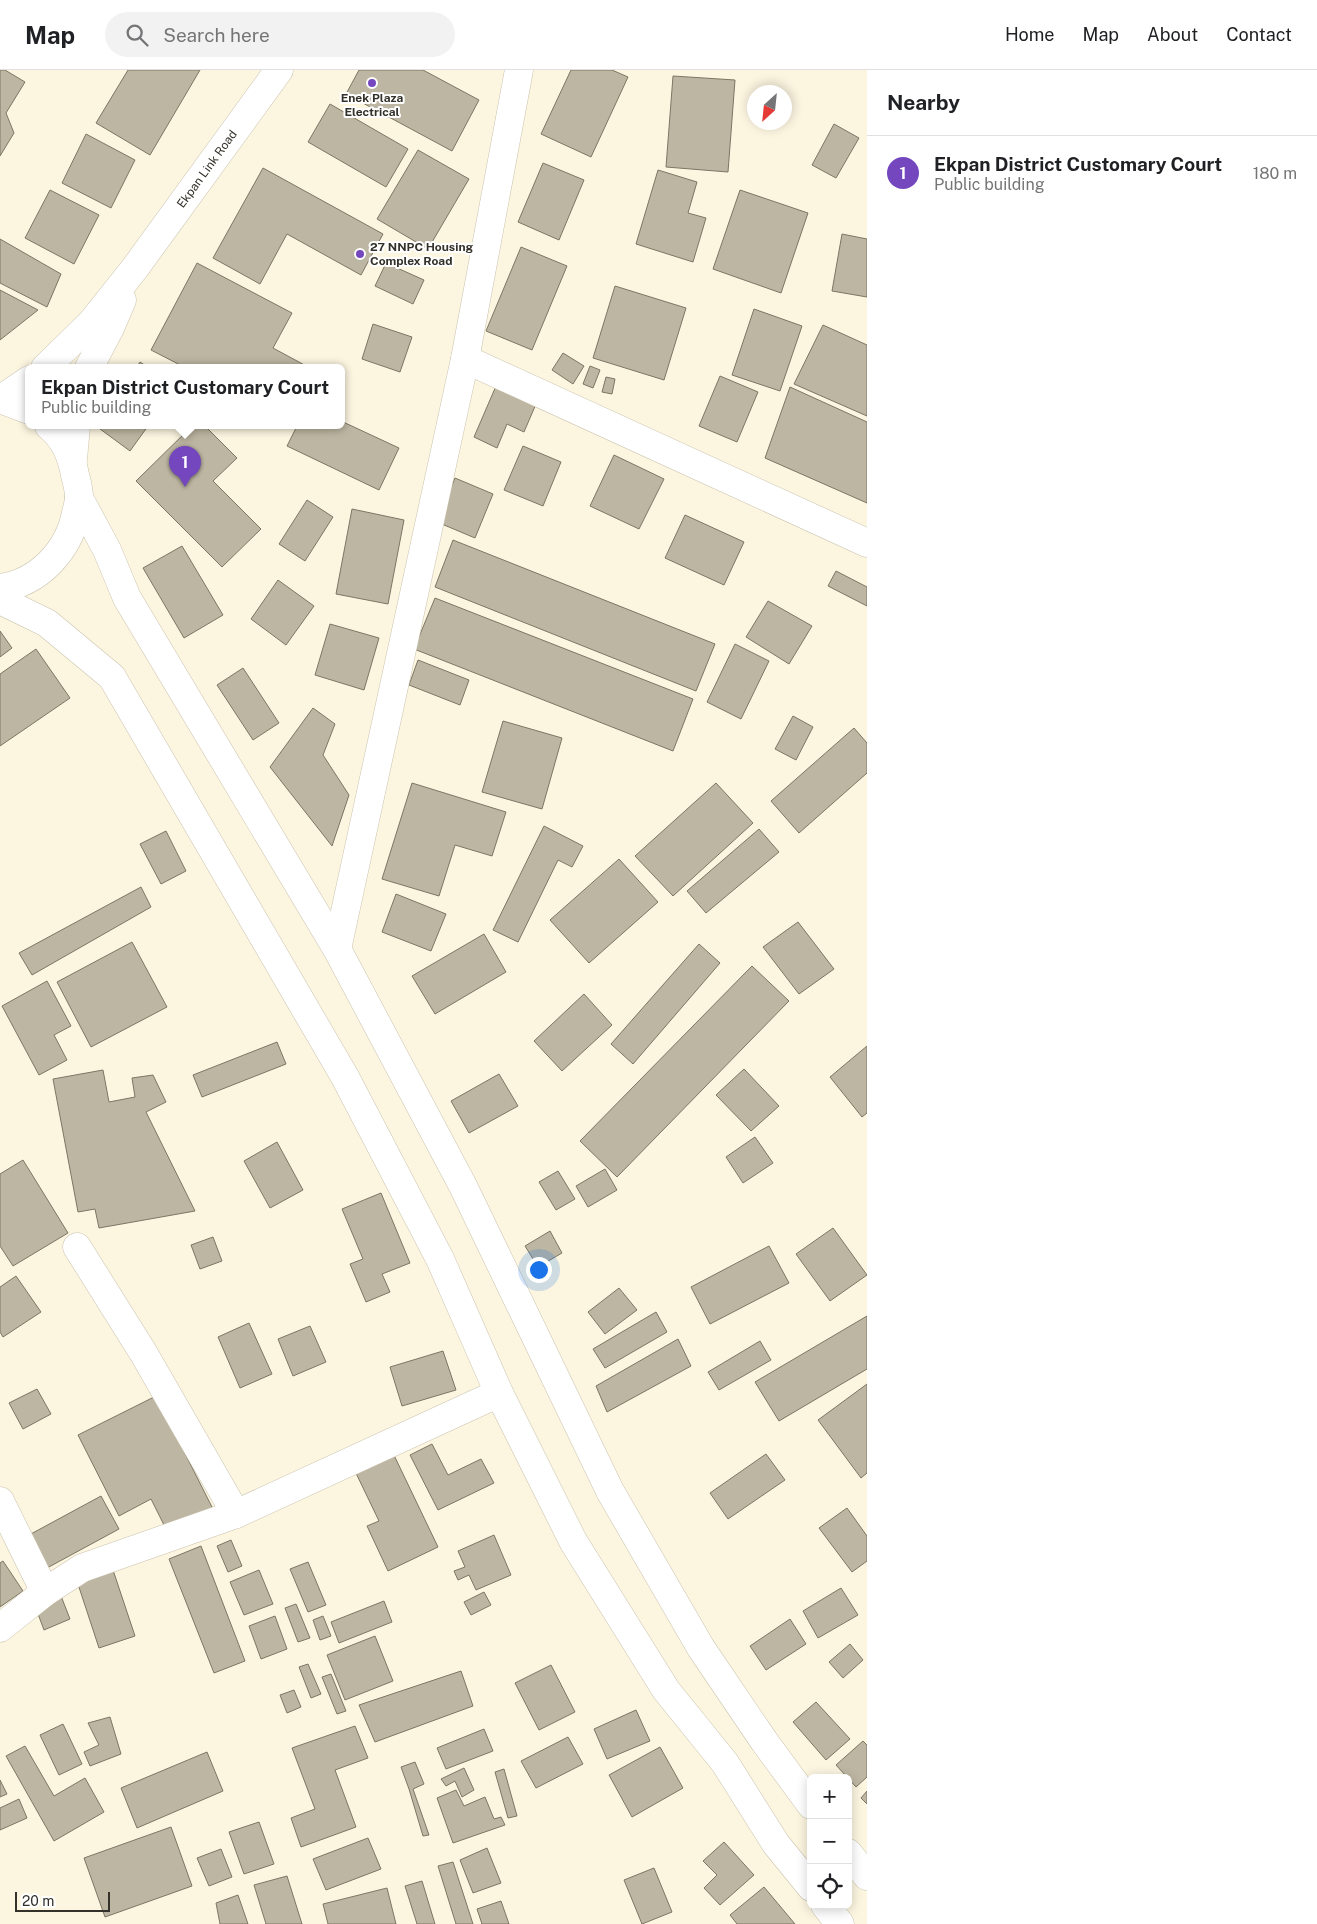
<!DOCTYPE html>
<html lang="en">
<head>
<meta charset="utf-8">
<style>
	body { margin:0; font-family:"Public Sans",sans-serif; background:#f2f2f2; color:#202124 }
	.controls { position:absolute; right:15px; bottom:15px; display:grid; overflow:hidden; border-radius:8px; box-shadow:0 2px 12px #0003 }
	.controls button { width:45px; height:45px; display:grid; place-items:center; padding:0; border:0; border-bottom:1px solid #e0e0e0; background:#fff; color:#202124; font:25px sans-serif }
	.compass { position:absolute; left:747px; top:15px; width:45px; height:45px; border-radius:50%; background:#fff; box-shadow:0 2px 12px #0003; rotate:207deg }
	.scale { position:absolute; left:15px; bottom:12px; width:95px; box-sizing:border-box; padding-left:5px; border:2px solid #333129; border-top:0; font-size:14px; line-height:18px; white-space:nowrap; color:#333129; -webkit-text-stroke:4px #fff; paint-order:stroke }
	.you { position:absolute; left:538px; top:1199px; width:18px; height:18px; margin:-12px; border:4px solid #fff; border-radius:50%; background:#1a73e8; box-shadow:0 0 0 8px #1a73e833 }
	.badge { display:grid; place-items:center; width:32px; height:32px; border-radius:50%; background:#7447bf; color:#fff; font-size:16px; font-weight:700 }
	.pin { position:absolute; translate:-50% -41px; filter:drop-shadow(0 1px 2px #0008) }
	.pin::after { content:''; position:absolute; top:26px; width:18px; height:15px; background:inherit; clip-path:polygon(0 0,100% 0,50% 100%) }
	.popup { position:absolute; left:25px; top:294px; width:320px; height:65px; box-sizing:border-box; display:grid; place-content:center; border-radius:8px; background:#fff; filter:drop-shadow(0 1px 4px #0005); font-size:16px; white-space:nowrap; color:#757577 }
	.popup b { font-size:19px; color:#202124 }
	.popup::after { content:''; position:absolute; left:50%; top:100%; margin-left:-10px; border:10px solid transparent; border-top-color:#fff }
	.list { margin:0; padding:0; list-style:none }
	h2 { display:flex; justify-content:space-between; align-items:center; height:65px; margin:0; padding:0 20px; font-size:21px }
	h2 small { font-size:16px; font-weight:400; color:#757577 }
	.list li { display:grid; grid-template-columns:32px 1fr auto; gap:15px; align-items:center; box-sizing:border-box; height:75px; padding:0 20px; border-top:1px solid #e0e0e0 }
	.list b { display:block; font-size:19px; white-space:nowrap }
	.list p { margin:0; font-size:16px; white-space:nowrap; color:#757577 }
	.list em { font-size:16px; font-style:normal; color:#757577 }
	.icon { flex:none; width:28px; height:28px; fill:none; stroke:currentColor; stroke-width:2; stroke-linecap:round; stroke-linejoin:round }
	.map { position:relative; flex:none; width:867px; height:1854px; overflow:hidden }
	header { display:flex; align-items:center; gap:30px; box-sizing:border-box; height:70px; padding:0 25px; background:#fff; border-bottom:1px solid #e0e0e0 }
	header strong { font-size:24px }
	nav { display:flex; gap:28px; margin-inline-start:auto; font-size:18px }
	.search { width:350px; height:45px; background:#f2f2f2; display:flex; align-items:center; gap:12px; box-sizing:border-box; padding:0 18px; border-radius:28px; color:#757577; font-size:19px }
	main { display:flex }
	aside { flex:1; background:#fff }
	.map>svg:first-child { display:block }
	.building { fill:#bdb6a2; stroke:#7c7664 }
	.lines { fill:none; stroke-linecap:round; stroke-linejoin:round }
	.minor-casing { stroke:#cac3af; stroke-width:29 }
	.tertiary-casing { stroke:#cac3af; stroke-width:29 }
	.secondary-casing { stroke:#cac3af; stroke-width:29 }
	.minor { stroke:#fff; stroke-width:28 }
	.tertiary { stroke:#fff; stroke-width:28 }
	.secondary { stroke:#fff; stroke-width:28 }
	.poi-dot { fill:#7447bf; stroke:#fff; stroke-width:2 }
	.labels { text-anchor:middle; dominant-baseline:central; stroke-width:4; stroke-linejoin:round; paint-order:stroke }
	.poi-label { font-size:12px; font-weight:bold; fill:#333129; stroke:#fff }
	.street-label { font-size:12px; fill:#333129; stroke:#fff }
</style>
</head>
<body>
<header>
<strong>Map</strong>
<div class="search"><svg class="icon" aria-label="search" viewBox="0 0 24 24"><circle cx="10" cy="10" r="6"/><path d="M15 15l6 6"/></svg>Search here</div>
<nav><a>Home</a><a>Map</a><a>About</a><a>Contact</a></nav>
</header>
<main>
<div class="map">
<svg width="867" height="1854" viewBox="0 0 867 1854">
	<rect width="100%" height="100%" fill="#fcf5e0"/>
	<g class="building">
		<polygon points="0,0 5,0 25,12 6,43 14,63 0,86"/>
		<polygon points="128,0 200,0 150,85 96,53"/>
		<polygon points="359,0 423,0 479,30 452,81 346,24"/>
		<polygon points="571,0 612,0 628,7 591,87 541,64"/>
		<polygon points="673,6 735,10 728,102 666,97"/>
		<polygon points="330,34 408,79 386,117 308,72"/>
		<polygon points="834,54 859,68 836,108 812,95"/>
		<polygon points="86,64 135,90 111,138 62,113"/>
		<polygon points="418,80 469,109 428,179 377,149"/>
		<polygon points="543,93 584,110 559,170 518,152"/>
		<polygon points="263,98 383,164 361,205 287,164 260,214 213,188"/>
		<polygon points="658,100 697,112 688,143 706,148 693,192 636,174"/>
		<polygon points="50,120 99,145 74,194 25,168"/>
		<polygon points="740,120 808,143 781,223 713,199"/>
		<polygon points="842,164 867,169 867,227 832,221"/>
		<polygon points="0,169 61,204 47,237 0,213"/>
		<polygon points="521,177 567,196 532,280 486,261"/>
		<polygon points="197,193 292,243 273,278 310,298 186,298 151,280"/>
		<polygon points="386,193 424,210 413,234 375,216"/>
		<polygon points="615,216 686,238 664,310 593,288"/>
		<polygon points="0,220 38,240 0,270"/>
		<polygon points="754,239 802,256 780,321 732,305"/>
		<polygon points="373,254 412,267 400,302 362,289"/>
		<polygon points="823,255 867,275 867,346 794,314"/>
		<polygon points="563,283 584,296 573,314 552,300"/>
		<polygon points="140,292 149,298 136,298"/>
		<polygon points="590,296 600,300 593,318 583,314"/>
		<polygon points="720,306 758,322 737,372 699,356"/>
		<polygon points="606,307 615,309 612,324 602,322"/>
		<polygon points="496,316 536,334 524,362 507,354 497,378 474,367"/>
		<polygon points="790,317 867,352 867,433 765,388"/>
		<polygon points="341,351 399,378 379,420 287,376 297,356 341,356"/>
		<polygon points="96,356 148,356 130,381"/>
		<polygon points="192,356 205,356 237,388 213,411 261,459 222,497 136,411"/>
		<polygon points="523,376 561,392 543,436 504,420"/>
		<polygon points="614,385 664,409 639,459 590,436"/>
		<polygon points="455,408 493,424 475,468 437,452"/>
		<polygon points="307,430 333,447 305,491 279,474"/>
		<polygon points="352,439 404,450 388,534 336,524"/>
		<polygon points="685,445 744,472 724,515 665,488"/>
		<polygon points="453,470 715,574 696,621 435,517"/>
		<polygon points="182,476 223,545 184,568 143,498"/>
		<polygon points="836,501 867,517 867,536 828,516"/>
		<polygon points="278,510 314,536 286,575 251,549"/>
		<polygon points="435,528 693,629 673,681 414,579"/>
		<polygon points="768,531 812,556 789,594 746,567"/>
		<polygon points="330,554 379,568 364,620 315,605"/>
		<polygon points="0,561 12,578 0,587"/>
		<polygon points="735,574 769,591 741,649 707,632"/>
		<polygon points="36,579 70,628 0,676 0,604"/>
		<polygon points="418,590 469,610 460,635 409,615"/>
		<polygon points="243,598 279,653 253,670 217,615"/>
		<polygon points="313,638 335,654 323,685 349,725 332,776 270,697"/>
		<polygon points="793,646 813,657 796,690 775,679"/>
		<polygon points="503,651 562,668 542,739 482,722"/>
		<polygon points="854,658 867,673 867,703 799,763 771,731"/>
		<polygon points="412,713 506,742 492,786 455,775 439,826 382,809"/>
		<polygon points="716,713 753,753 673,826 635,786"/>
		<polygon points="544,756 583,776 572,797 558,790 518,872 493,860"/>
		<polygon points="759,759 779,782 706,843 687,821"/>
		<polygon points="166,761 186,801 161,814 140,774"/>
		<polygon points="619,789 658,832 589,893 550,850"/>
		<polygon points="141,817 151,837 32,905 19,883"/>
		<polygon points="396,824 446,844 431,881 382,862"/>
		<polygon points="798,852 834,899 799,924 763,877"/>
		<polygon points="484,864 506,902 435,944 412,906"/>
		<polygon points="132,872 167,937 91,977 57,912"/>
		<polygon points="699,874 720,893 633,994 611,974"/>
		<polygon points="752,896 789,931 617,1107 580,1071"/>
		<polygon points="47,911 71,956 54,965 67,990 39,1005 2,936"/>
		<polygon points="584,924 612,955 562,1001 534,971"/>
		<polygon points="277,972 286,994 202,1027 193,1005"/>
		<polygon points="867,976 867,1043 862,1047 830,1007"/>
		<polygon points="744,999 779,1036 751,1061 716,1025"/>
		<polygon points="103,1000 109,1032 135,1027 132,1008 153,1005 166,1032 146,1042 195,1141 99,1158 95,1139 78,1142 53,1009"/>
		<polygon points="499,1004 518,1036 469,1063 451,1031"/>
		<polygon points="755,1067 773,1093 743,1113 726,1087"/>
		<polygon points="277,1072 303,1120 270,1138 244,1091"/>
		<polygon points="23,1090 68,1163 13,1196 0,1176 0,1104"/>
		<polygon points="605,1099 617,1120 588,1137 576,1116"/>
		<polygon points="558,1101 575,1129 556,1140 539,1112"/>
		<polygon points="381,1123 410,1193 382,1204 390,1222 366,1232 350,1194 363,1189 342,1139"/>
		<polygon points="833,1158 867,1205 830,1231 796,1184"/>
		<polygon points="550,1161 562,1183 538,1197 525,1176"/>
		<polygon points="213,1167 222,1191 200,1199 191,1175"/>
		<polygon points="769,1176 789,1213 710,1254 691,1217"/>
		<polygon points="16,1206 41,1242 3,1267 0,1262 0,1217"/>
		<polygon points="619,1218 637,1240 605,1264 588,1242"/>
		<polygon points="656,1242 667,1262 605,1298 593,1279"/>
		<polygon points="867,1246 867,1299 779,1351 755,1312"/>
		<polygon points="249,1253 272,1304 240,1318 218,1267"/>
		<polygon points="310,1256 326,1292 293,1306 278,1269"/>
		<polygon points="678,1269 691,1296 607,1342 596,1316"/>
		<polygon points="760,1271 771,1290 719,1320 708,1302"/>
		<polygon points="443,1281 456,1320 402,1336 390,1297"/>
		<polygon points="867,1314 867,1403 861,1408 818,1350"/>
		<polygon points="37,1319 51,1344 23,1359 9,1333"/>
		<polygon points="156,1326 213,1439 168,1463 151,1429 119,1446 78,1365"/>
		<polygon points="432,1374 448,1405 481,1389 494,1413 438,1440 410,1385"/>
		<polygon points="392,1381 438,1477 388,1501 367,1456 379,1451 354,1399"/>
		<polygon points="766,1384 785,1410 728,1449 710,1423"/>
		<polygon points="101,1426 119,1459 47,1498 29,1465"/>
		<polygon points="847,1438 867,1466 867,1491 852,1502 819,1458"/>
		<polygon points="494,1465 511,1505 476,1520 469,1505 458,1510 454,1501 465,1497 458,1481"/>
		<polygon points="231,1470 242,1496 228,1502 217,1476"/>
		<polygon points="201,1476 245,1591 214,1603 169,1489"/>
		<polygon points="3,1491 23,1521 0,1537 0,1493"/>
		<polygon points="308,1492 326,1535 308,1542 290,1499"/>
		<polygon points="111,1494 135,1566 99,1578 75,1505"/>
		<polygon points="259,1500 273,1534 244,1545 230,1512"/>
		<polygon points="841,1518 858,1545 818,1568 803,1541"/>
		<polygon points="484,1522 491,1535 471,1545 464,1532"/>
		<polygon points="61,1526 70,1549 44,1560 35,1536"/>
		<polygon points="384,1531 392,1552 339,1573 331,1552"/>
		<polygon points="296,1534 310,1568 298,1572 285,1538"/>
		<polygon points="275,1546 287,1579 261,1589 249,1556"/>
		<polygon points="323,1546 331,1566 320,1570 313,1550"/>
		<polygon points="790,1549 806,1574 766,1600 750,1576"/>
		<polygon points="375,1566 393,1611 345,1630 327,1585"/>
		<polygon points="850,1574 863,1590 843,1608 829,1592"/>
		<polygon points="308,1594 321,1624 311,1628 299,1597"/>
		<polygon points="551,1595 575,1642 539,1660 515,1613"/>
		<polygon points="461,1601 473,1636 375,1672 359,1635"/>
		<polygon points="331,1604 346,1641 337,1644 322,1607"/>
		<polygon points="294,1620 301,1637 287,1643 280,1625"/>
		<polygon points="816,1632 850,1669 826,1690 793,1652"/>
		<polygon points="636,1640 650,1671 607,1689 594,1659"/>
		<polygon points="110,1647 121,1684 90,1696 84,1682 99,1675 88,1653"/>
		<polygon points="63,1654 82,1694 59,1705 40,1665"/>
		<polygon points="355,1656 368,1688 335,1700 356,1757 301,1777 291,1748 315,1739 292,1678"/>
		<polygon points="484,1659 493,1681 446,1699 437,1678"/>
		<polygon points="568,1667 583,1694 536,1718 521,1691"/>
		<polygon points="863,1671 867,1675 867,1707 856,1717 836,1695"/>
		<polygon points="25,1676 54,1726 85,1708 104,1742 54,1771 6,1686"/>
		<polygon points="660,1677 683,1718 632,1747 609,1705"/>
		<polygon points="207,1682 223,1721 137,1758 121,1718"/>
		<polygon points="415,1692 424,1714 413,1719 429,1765 423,1766 409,1719 401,1697"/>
		<polygon points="464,1698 474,1720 462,1727 455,1711 446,1716 441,1709"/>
		<polygon points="504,1699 517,1746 508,1748 495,1702"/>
		<polygon points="0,1710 7,1724 0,1727"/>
		<polygon points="456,1720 464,1736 485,1727 494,1749 501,1747 505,1755 453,1773 437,1728"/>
		<polygon points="867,1721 867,1734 861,1728"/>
		<polygon points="19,1729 27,1748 0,1760 0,1738"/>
		<polygon points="259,1752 274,1794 244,1804 229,1762"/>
		<polygon points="171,1757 192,1816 105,1847 84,1788"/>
		<polygon points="368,1768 381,1799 326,1820 313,1789"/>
		<polygon points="724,1772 754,1805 720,1835 704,1818 717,1805 703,1791"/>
		<polygon points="487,1778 501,1813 473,1823 460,1790"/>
		<polygon points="221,1779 232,1807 209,1816 197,1788"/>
		<polygon points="453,1792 473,1854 456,1854 438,1796"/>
		<polygon points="654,1798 672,1842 642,1854 624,1810"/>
		<polygon points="287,1806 302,1854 266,1854 254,1815"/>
		<polygon points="422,1811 435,1854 417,1854 405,1816"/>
		<polygon points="764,1817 795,1854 737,1854 730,1845"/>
		<polygon points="387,1818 396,1854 328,1854 323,1834"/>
		<polygon points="238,1825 248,1854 220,1854 216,1833"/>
		<polygon points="501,1831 509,1854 482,1854 477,1839"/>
	</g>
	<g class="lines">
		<g class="minor-casing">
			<g id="minor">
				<polyline points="465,289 867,473"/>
				<polyline points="337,879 465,289 519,0"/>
				<polyline points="77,1177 144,1284 236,1444"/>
				<polyline points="0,1431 45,1522"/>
				<polyline points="0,1558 45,1522 82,1498 236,1444 499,1323"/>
			</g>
		</g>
		<g class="tertiary-casing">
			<g id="tertiary">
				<polyline points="45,298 92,252 135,198 279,0"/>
				<polyline points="89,298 110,258 122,230"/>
				<polyline points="1,329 29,310"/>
				<polyline points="73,389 76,356"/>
			</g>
		</g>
		<g class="secondary-casing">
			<g id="secondary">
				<polyline points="0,329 29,340"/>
				<polyline points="79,428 107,480 127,528 337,879 463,1116 610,1421 701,1578 764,1671 811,1735"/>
				<path d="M 0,518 C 39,513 69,480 76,443 C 77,438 79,432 79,428 C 79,420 77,412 75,405 C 72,387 64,368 49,356"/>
				<polyline points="0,530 47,553 112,607 345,1007 440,1189 499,1323 573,1471 666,1620 725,1693 776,1774 811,1817"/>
				<polyline points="848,1783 867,1806"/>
				<polyline points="825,1835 840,1854"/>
			</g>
		</g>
		<use href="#minor" class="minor"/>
		<use href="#tertiary" class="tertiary"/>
		<use href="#secondary" class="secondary"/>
	</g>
	<g class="poi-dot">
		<circle cx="372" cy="13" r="5"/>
		<circle cx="360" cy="184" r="5"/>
	</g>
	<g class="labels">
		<g class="poi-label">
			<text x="372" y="28">Enek Plaza<tspan x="372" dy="14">Electrical</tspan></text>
			<text x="370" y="177" text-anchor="start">27 NNPC Housing<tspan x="370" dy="14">Complex Road</tspan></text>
		</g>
		<g class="street-label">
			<text transform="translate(207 99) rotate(-54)">Ekpan Link Road</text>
		</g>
	</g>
</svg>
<div class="controls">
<button>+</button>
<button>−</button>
<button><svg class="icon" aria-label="locate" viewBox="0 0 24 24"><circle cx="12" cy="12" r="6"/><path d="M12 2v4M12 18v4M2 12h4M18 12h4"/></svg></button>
</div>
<svg class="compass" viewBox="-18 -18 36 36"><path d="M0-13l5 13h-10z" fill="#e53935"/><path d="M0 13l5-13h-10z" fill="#757577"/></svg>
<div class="scale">20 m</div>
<div class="you"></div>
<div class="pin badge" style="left:185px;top:417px">1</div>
<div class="popup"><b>Ekpan District Customary Court</b>Public building</div>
</div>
<aside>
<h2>Nearby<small></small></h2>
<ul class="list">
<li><span class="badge">1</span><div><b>Ekpan District Customary Court</b><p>Public building</p></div><em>180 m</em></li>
</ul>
</aside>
</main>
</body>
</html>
